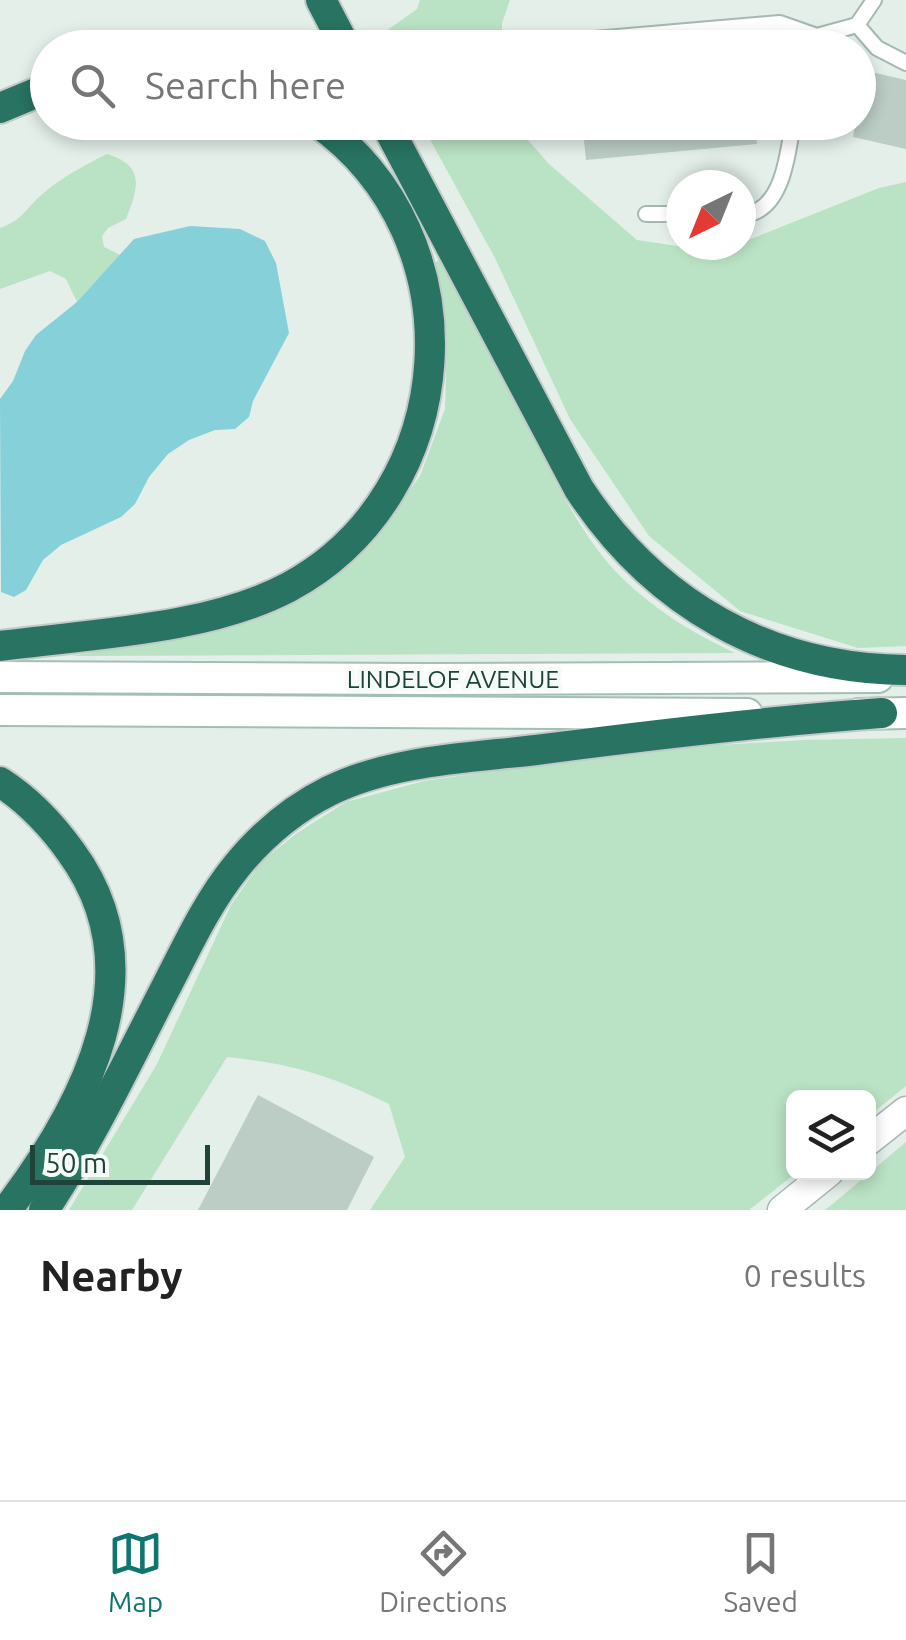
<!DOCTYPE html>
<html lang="en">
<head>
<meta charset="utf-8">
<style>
	body { margin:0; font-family:Ubuntu,sans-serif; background:#f6f6f6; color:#222 }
	.controls { position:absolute; right:30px; bottom:30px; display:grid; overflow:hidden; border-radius:15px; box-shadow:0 5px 15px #0003 }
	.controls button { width:90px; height:90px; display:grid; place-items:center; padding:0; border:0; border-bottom:2px solid #e0e0e0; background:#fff; color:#222; font:50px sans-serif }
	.compass { position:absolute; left:666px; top:170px; width:90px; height:90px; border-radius:50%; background:#fff; box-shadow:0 5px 15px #0003; rotate:223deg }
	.scale { position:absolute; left:30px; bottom:25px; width:180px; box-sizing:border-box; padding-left:10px; border:5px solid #204339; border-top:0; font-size:28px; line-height:35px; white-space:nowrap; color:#204339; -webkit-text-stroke:8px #f5fbf8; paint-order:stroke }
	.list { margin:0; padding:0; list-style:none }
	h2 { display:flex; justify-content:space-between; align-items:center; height:130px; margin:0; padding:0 40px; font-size:42px }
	h2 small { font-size:32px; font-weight:400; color:#767676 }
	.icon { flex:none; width:55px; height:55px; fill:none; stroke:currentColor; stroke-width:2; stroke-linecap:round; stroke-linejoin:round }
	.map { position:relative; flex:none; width:906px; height:1210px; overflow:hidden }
	.search { position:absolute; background:#fff; box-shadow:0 5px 15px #0003; left:30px; right:30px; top:30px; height:110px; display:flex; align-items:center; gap:25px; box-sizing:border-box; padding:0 35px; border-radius:55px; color:#767676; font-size:38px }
	.sheet { height:290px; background:#fff }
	nav { display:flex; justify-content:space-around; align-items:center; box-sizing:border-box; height:140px; border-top:2px solid #e0e0e0; background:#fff; font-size:28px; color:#767676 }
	nav a { display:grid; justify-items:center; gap:5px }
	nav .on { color:#0f766e }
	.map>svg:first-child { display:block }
	.green { fill:#bae2c4 }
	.water { fill:#86d0da }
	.building { fill:#bbcdc5 }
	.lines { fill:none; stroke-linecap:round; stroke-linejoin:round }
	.service-casing { stroke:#a5b8b1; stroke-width:18 }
	.minor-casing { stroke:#a5b8b1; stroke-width:31 }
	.secondary-casing { stroke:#a3bfb4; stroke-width:34 }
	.motorway-casing { stroke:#c1cac8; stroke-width:34 }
	.service { stroke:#fff; stroke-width:14 }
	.minor { stroke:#fff; stroke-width:28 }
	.secondary { stroke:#fff; stroke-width:30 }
	.motorway { stroke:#287361; stroke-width:30 }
	.labels { text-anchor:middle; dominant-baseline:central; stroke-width:9; stroke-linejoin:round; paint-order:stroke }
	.street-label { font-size:25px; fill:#204339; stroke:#f5fbf8 }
</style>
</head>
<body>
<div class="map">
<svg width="906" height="1210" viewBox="0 0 906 1210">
	<rect width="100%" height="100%" fill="#e4efe9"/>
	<g class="green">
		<polygon points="420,0 510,0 502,23 502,47 380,47 375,39 417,9"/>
		<polygon points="421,123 513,123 549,164 637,240 718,252 879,188 906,182 906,646 858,648 740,611 649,536 570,419 495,258"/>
		<path d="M 107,154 C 146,166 138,188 126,219 L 108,228 L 102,236 L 104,247 L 120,255 L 77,302 L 66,279 L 50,271 L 0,289 L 0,228 C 20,221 24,212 38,198 C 58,179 83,166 107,154 Z"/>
		<path d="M 441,258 C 470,312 498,367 526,421 C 552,474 579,535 621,577 C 654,609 693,634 735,653 L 71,656 L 216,631 L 323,585 L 369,547 L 420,476 L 445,409 L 447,341 L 434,264 Z"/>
		<path d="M 906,738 L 906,1086 L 869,1116 L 868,1098 L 794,1098 L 794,1172 L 796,1173 L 749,1210 L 370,1210 L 405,1157 L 389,1104 C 329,1075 293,1064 227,1057 L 132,1210 L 69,1210 L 157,1064 L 231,905 L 261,862 L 297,833 L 346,802 L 424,781 L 636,750 L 803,740 Z"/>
		<polygon points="906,1142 906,1210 825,1210 835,1202"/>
	</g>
	<polygon class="water" points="190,226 240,229 265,241 276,263 289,333 253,401 249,417 235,429 215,430 189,440 168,454 149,477 135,504 121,517 61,545 43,560 26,590 14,597 1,592 0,399 13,381 25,351 36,335 77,302 134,239"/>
	<g class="building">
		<polygon points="755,40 756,48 705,48 705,45"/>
		<polygon points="867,71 906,80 906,149 853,137 856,122 858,122"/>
		<polygon points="582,122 763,122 764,131 755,131 757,144 586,160"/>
		<polygon points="258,1095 374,1157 347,1210 198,1210"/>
	</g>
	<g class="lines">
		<g class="service-casing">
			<g id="service">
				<polyline points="857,25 877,48 906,63"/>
				<polyline points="560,48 571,41 780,23 817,36"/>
				<polyline points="807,48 817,36 857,25 874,0"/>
				<polyline points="646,214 681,214"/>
				<path d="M 741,215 C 783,214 788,153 793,122"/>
			</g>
		</g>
		<g class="minor-casing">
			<g id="minor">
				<polyline points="868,1141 906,1111"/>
				<polyline points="782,1210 829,1172"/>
			</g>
		</g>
		<g class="secondary-casing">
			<g id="secondary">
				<polyline points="0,677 426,679 878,677"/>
				<polyline points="0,710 747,714"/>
				<polyline points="858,714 906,713"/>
			</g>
		</g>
		<g class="motorway-casing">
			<g id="motorway">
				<polyline points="321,0 346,48"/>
				<polyline points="0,108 48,88"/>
				<path d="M 385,122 L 579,489 C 654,603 768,669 906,670"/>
				<path d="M 0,646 C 91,634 208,630 289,587 C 463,493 480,237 317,122"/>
				<path d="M 0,782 C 28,800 51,824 71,852 C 158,971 85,1107 7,1210"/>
				<path d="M 44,1210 C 90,1141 126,1065 164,991 C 186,949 206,904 236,867 C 261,836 293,809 329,791 C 392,760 468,758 536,750 C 651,735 766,721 882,713"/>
			</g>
		</g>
		<use href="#service" class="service"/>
		<use href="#minor" class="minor"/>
		<use href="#secondary" class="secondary"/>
		<use href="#motorway" class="motorway"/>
	</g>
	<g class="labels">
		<g class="street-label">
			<text x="453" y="679">LINDELOF AVENUE</text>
		</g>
	</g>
</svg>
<div class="controls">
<button><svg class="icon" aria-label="layers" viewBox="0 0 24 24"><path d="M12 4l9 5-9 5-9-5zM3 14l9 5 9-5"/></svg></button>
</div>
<svg class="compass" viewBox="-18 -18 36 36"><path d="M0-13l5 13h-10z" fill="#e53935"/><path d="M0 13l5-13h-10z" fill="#767676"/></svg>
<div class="scale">50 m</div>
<div class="search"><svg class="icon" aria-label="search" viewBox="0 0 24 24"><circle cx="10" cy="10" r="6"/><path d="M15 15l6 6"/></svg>Search here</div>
</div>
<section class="sheet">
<h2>Nearby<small>0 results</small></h2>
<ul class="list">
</ul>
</section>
<nav>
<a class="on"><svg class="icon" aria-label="map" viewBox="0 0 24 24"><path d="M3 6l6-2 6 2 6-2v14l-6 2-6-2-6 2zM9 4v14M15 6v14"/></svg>Map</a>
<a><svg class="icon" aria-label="directions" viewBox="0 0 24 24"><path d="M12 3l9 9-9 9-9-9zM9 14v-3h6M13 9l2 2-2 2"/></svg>Directions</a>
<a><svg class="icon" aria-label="saved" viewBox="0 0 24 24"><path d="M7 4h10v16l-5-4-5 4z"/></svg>Saved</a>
</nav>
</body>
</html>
